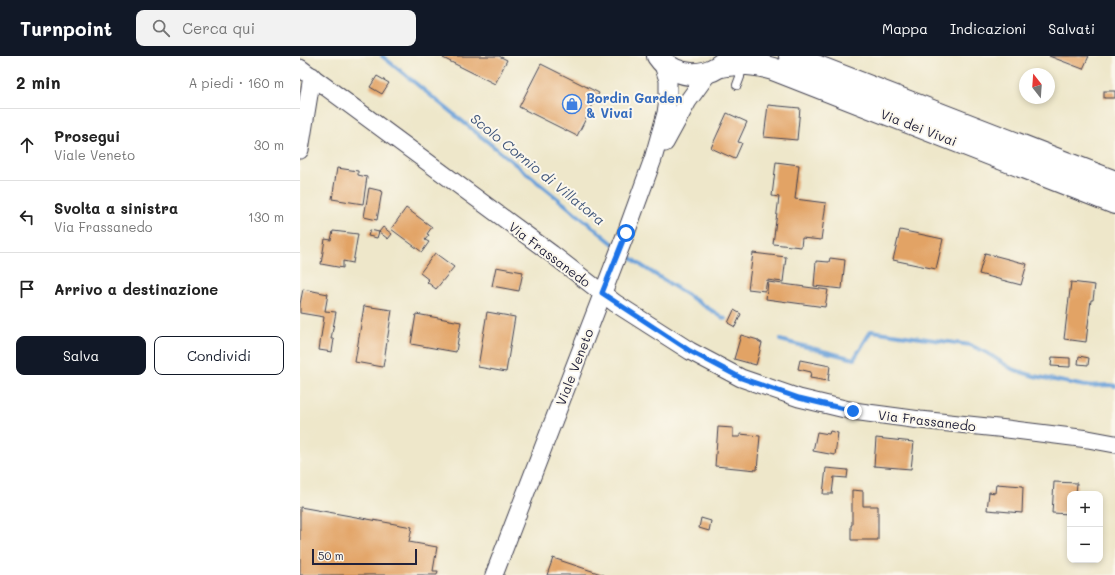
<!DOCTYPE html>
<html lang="it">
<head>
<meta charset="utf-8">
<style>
	body { margin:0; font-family:Mali,sans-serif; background:#f2f2f2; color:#222 }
	.controls { position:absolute; right:12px; bottom:12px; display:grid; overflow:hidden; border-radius:8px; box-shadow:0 2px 6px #0003 }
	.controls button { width:36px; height:36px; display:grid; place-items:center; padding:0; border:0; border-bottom:1px solid #e0e0e0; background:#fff; color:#222; font:20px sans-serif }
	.compass { position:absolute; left:719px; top:12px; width:36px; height:36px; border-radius:50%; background:#fff; box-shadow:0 2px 6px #0003; rotate:343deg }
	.scale { position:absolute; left:12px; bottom:10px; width:105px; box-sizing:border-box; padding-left:4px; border:2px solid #22223b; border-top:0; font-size:11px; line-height:14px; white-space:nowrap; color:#22223b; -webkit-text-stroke:3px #fbf7ec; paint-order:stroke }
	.stop { position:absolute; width:12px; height:12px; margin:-9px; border:3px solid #1a73e8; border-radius:50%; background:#fff }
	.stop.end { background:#1a73e8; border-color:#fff; box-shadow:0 1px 4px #0008 }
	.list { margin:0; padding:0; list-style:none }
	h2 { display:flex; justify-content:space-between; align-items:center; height:52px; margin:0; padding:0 16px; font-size:17px }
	h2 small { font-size:13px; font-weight:400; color:#767676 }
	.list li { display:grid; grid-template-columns:26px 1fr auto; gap:12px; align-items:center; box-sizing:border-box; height:72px; padding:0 16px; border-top:1px solid #e0e0e0 }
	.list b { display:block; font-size:15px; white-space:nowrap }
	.list p { margin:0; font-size:13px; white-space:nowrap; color:#767676 }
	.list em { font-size:13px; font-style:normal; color:#767676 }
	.actions { display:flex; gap:8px; padding:12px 16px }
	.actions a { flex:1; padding:9px 0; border:1px solid #111827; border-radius:8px; text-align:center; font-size:14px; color:#111827 }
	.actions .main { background:#111827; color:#fff }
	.icon { flex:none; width:22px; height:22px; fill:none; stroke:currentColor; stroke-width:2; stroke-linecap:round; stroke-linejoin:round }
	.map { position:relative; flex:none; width:815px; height:519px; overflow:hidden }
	header { display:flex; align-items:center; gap:24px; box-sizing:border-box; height:56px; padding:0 20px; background:#111827; color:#fff }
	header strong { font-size:19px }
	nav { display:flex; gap:22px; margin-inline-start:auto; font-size:14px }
	.search { width:280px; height:36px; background:#f2f2f2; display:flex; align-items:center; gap:10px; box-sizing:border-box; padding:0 14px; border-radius:8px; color:#767676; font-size:15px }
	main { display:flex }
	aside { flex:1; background:#fff }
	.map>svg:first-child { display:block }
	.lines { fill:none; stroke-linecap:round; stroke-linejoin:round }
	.stream { stroke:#6ba1d9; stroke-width:4 }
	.building { fill:#e2a365 }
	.service-casing { stroke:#414050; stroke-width:10 }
	.minor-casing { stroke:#414050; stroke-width:19 }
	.primary-casing { stroke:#414050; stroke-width:24 }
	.service { stroke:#fff; stroke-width:8 }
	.minor { stroke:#fff; stroke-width:17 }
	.primary { stroke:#fff; stroke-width:22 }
	.route { stroke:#1a73e8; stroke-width:5 }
	.labels { text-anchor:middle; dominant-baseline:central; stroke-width:4; stroke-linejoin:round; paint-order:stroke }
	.shop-label { font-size:13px; font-weight:bold; fill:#366cbe; stroke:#fbf7ec; text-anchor:start }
	.street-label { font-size:13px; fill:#22223b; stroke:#fbf7ec }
	.water-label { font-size:14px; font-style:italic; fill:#3f557a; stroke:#fbf7ec }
</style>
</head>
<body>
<header>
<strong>Turnpoint</strong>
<div class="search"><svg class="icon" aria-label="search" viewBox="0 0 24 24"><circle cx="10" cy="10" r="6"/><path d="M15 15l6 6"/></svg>Cerca qui</div>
<nav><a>Mappa</a><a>Indicazioni</a><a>Salvati</a></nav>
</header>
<main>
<aside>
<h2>2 min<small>A piedi · 160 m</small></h2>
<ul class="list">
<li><svg class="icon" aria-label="ahead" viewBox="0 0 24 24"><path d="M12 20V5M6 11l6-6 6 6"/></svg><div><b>Prosegui</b><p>Viale Veneto</p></div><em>30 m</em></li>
<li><svg class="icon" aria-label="left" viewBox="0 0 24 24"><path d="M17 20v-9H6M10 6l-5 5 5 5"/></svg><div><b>Svolta a sinistra</b><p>Via Frassanedo</p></div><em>130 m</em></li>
<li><svg class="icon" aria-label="arrive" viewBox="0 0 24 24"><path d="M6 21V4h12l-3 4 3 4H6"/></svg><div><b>Arrivo a destinazione</b></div></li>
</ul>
<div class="actions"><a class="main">Salva</a><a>Condividi</a></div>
</aside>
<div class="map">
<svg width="815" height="519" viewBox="0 0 815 519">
	<rect width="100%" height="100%" fill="#fbf7ec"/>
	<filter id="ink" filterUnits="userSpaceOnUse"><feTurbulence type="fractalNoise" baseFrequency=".025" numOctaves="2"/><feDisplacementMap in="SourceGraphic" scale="8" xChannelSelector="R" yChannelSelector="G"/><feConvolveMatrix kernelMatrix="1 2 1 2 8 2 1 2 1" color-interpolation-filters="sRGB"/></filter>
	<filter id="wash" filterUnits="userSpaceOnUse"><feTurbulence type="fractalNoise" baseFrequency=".012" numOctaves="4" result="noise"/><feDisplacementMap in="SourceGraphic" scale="16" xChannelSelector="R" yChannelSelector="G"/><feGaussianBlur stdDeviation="0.9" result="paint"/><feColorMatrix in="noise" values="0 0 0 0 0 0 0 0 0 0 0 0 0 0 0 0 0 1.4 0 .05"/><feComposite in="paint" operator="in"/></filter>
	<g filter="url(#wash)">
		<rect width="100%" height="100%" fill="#eee7ca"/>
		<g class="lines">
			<g class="stream">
				<polyline points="82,0 316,190"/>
				<polyline points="323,195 342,210 425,263"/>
				<polyline points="480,284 554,303 571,275 670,289 687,297 712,313 734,320 785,330 810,329 815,330"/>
			</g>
		</g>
		<g id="blocks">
			<g class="building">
				<polygon points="144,0 199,0 207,4 195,28 143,2"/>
				<polygon points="749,0 789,0 783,13"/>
				<polygon points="241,8 299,37 277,80 219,51"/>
				<polygon points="77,20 89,27 82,38 70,31"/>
				<rect x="804" y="35" width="11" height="7"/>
				<polygon points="468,49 500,52 497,84 464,81"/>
				<polygon points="427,57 447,66 438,86 442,87 435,103 411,92"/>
				<polygon points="476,106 499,109 495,143 526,147 521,184 502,182 501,191 473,188 479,141 472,140"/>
				<polygon points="37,112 58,115 58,119 67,121 63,148 32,143"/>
				<polygon points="69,132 82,135 77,164 64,161"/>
				<polygon points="106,152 132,171 127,178 129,179 125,184 129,186 122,196 91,173"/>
				<polygon points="83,171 92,178 88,183 79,176 77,182 68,180 70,174 79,176"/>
				<polygon points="600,174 643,183 636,213 593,204"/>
				<polygon points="33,175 58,178 53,207 43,205 43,212 21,208 25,183 31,184"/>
				<polygon points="135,197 154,211 136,233 127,226 129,224 120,217"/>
				<polygon points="453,197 486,201 483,226 467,224 465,235 448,233"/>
				<polygon points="685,197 727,208 721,229 679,218"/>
				<polygon points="530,202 545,204 542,233 514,230 516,205 529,206"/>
				<polygon points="196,211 223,216 219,235 192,230"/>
				<polygon points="468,226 528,234 525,251 466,243"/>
				<polygon points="771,226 795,229 793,244 791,244 786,286 764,283"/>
				<polygon points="3,233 28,238 25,255 36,256 31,283 34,283 32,296 19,294 24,261 0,257 0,248"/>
				<polygon points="64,250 92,254 83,311 55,306"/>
				<polygon points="434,254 441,258 435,271 428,267"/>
				<polygon points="187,256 215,261 206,316 178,311"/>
				<polygon points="116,258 161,266 156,296 111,288"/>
				<polygon points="441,279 458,284 458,285 462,287 456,309 434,303"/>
				<polygon points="779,300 789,302 788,309 778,308"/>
				<polygon points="752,301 770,302 770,311 751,310"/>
				<polygon points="500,304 530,310 528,325 510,322 511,316 498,313"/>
				<polygon points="418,371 433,372 433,381 440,381 440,378 460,380 457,414 415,410"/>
				<polygon points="530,375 538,377 535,399 513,395 517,376 529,378"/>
				<polygon points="576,382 614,386 611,413 574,410"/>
				<polygon points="526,412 548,414 547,422 534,421 532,438 523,438"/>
				<polygon points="754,426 777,427 776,438 770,438 770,458 752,457"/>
				<polygon points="696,428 723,430 722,457 687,454 689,436 695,437"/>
				<polygon points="552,434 563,435 563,450 578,450 578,484 551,484 551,469 552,469"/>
				<polygon points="0,451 112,471 109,486 137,491 133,515 138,515 137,519 0,519"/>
				<polygon points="401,462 411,465 409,475 399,472"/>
				<polygon points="253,502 304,519 247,519"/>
			</g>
		</g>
	</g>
	<g filter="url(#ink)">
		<use href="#blocks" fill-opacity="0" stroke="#414050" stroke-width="1"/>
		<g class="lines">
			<g class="service-casing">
				<polyline id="service" points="437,29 440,21 442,8"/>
			</g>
			<g class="minor-casing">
				<g id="minor">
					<polyline points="0,12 252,198 315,247 390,295 441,322 499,342 553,355 620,364 707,373 788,383 815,388"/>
					<polyline points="365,87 388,45 409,16"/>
					<polyline points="0,94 12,20"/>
					<polyline points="194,519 326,177 353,103 366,57 368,43 368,24 362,6"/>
				</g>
			</g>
			<g class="primary-casing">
				<g id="primary">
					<path d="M 358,0 C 362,6 368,11 375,14 C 395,23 416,17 430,0"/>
					<polyline points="490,0 815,126"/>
					<path d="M 420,10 C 441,7 453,7 473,13 L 815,147"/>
				</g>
			</g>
			<use href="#service" class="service"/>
			<use href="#minor" class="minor"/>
			<use href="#primary" class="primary"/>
		</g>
	</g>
	<g class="lines" filter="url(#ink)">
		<polyline class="route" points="326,177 302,237 390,295 441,322 499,342 553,355"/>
	</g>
	<defs>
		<g id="shop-ring" transform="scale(1)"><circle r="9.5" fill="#fbf7ec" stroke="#3f7fe0" stroke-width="1.5"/><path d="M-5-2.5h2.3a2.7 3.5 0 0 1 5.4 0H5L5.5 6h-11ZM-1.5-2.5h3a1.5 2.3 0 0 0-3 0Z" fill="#3f7fe0"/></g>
	</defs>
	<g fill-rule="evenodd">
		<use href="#shop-ring" x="272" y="48"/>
	</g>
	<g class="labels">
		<g class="shop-label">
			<text x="286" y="41">Bordin Garden<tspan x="286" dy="15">&amp; Vivai</tspan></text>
		</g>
		<g class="street-label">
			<text transform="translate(619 71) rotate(21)">Via dei Vivai</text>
			<text transform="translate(250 198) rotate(37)">Via Frassanedo</text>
			<text transform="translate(274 311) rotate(-69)">Viale Veneto</text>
			<text transform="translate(627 364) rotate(7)">Via Frassanedo</text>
		</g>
		<g class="water-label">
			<text transform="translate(238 113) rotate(39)">Scolo Cornio di Villatora</text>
		</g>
	</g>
</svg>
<div class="controls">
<button>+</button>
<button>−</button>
</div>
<svg class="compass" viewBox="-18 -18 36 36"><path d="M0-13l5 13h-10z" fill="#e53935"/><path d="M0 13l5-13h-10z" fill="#767676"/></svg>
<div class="scale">50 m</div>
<div class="stop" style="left:326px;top:177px"></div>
<div class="stop end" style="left:553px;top:355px"></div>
</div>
</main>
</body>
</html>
